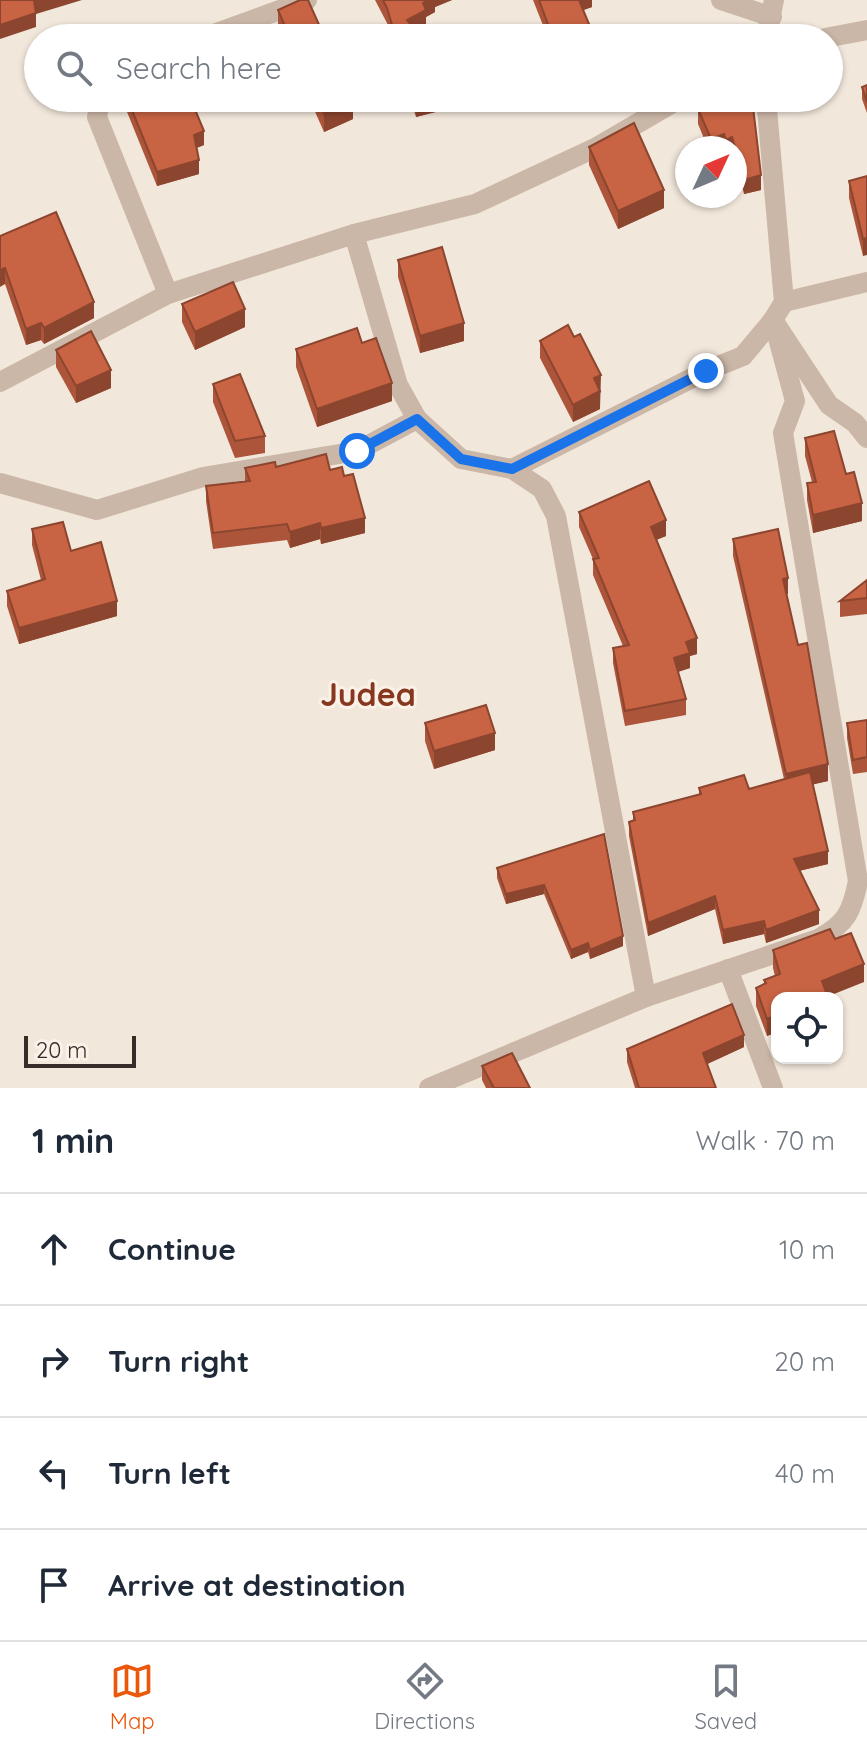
<!DOCTYPE html>
<html lang="en">
<head>
<meta charset="utf-8">
<style>
	body { margin:0; font-family:Quicksand,sans-serif; background:#f2f2f3; color:#1f2937 }
	.controls { position:absolute; right:24px; bottom:24px; display:grid; overflow:hidden; border-radius:16px; box-shadow:0 2px 6px #0004 }
	.controls button { width:72px; height:72px; display:grid; place-items:center; padding:0; border:0; border-bottom:2px solid #e0e1e3; background:#fff; color:#1f2937; font:40px sans-serif }
	.compass { position:absolute; left:675px; top:136px; width:72px; height:72px; border-radius:50%; background:#fff; box-shadow:0 2px 6px #0004; rotate:46deg }
	.scale { position:absolute; left:24px; bottom:20px; width:112px; box-sizing:border-box; padding-left:8px; border:4px solid #372c28; border-top:0; font-size:22px; line-height:28px; white-space:nowrap; color:#372c28; -webkit-text-stroke:6px #faf1e8; paint-order:stroke }
	.stop { position:absolute; width:24px; height:24px; margin:-18px; border:6px solid #1a73e8; border-radius:50%; background:#fff }
	.stop.end { background:#1a73e8; border-color:#fff; box-shadow:0 2px 8px #0008 }
	.list { margin:0; padding:0; list-style:none }
	h2 { display:flex; justify-content:space-between; align-items:center; height:104px; margin:0; padding:0 32px; font-size:34px }
	h2 small { font-size:26px; font-weight:400; color:#747a83 }
	.list li { display:grid; grid-template-columns:52px 1fr auto; gap:24px; align-items:center; box-sizing:border-box; height:112px; padding:0 32px; border-top:2px solid #e0e1e3 }
	.list b { display:block; font-size:30px; white-space:nowrap }
	.list em { font-size:26px; font-style:normal; color:#747a83 }
	.icon { flex:none; width:44px; height:44px; fill:none; stroke:currentColor; stroke-width:2; stroke-linecap:round; stroke-linejoin:round }
	.map { position:relative; flex:none; width:867px; height:1088px; overflow:hidden }
	.search { position:absolute; background:#fff; box-shadow:0 2px 6px #0004; left:24px; right:24px; top:24px; height:88px; display:flex; align-items:center; gap:20px; box-sizing:border-box; padding:0 28px; border-radius:44px; color:#747a83; font-size:30px }
	.sheet { height:552px; background:#fff }
	nav { display:flex; justify-content:space-around; align-items:center; box-sizing:border-box; height:112px; border-top:2px solid #e0e1e3; background:#fff; font-size:22px; color:#747a83 }
	nav a { display:grid; justify-items:center; gap:4px }
	nav .on { color:#ea580c }
	.map>svg:first-child { display:block }
	.lines { fill:none; stroke-linecap:round; stroke-linejoin:round }
	.street { stroke:#cbb7a7; stroke-width:20 }
	.wall { fill:#ac553a }
	.shaded-wall { fill:#8c452f }
	.building { fill:#c86343; stroke:#8c452f; stroke-width:2 }
	.route { stroke:#1a73e8; stroke-width:10 }
	.labels { text-anchor:middle; dominant-baseline:central; stroke-width:6; stroke-linejoin:round; paint-order:stroke }
	.quarter-label { font-size:32px; font-weight:bold; fill:#88371f; stroke:#faf1e8 }
</style>
</head>
<body>
<div class="map">
<svg width="867" height="1088" viewBox="0 0 867 1088">
	<rect width="100%" height="100%" fill="#f2e7db"/>
	<g class="lines">
		<g class="street">
			<polyline points="721,0 772,17"/>
			<polyline points="203,38 307,0"/>
			<polyline points="766,38 774,0"/>
			<polyline points="825,38 867,30"/>
			<polyline points="101,98 97,117 168,294"/>
			<polyline points="766,98 784,302 773,320 829,405 855,423 867,438"/>
			<polyline points="354,234 398,385 417,419 461,459 512,469 542,489 556,516 646,997"/>
			<polyline points="784,302 867,282"/>
			<polyline points="0,382 168,294 354,234 475,204 597,147 681,98"/>
			<polyline points="512,469 706,371 743,356 773,320"/>
			<polyline points="0,483 97,510 203,477 357,451 417,419"/>
			<polyline points="728,969 773,1088"/>
			<path d="M 429,1088 L 646,997 L 818,939 C 846,924 852,912 858,881 L 783,433 L 795,401 L 773,320"/>
		</g>
	</g>
	<g class="wall">
		<polygon points="375,0 452,0 435,7 435,12 426,17 426,26 416,31 422,38 392,38 387,23"/>
		<polygon points="533,0 592,0 592,7 583,10 594,38 548,38"/>
		<polygon points="278,10 325,38 282,38 278,27"/>
		<polygon points="867,85 867,113 862,99 862,87"/>
		<polygon points="123,98 197,98 197,111 196,112 204,145 196,148 199,174 157,186 123,102"/>
		<polygon points="309,98 351,98 353,119 324,132"/>
		<polygon points="410,98 451,98 451,108 416,117"/>
		<polygon points="722,98 761,190 744,194 735,161 735,148 708,148 698,124 698,109"/>
		<polygon points="589,147 664,208 618,229 589,165"/>
		<polygon points="867,176 863,256 849,198 849,181"/>
		<polygon points="0,236 94,318 44,344 41,340 26,345 5,284"/>
		<polygon points="398,260 464,341 420,353 398,277"/>
		<polygon points="182,304 245,327 195,350 182,322"/>
		<polygon points="540,341 601,392 600,393 600,409 573,422 540,358"/>
		<polygon points="296,349 392,401 317,427 296,367"/>
		<polygon points="56,350 111,388 76,403 56,367"/>
		<polygon points="213,384 265,436 265,453 235,458 213,402"/>
		<polygon points="805,438 846,474 862,521 813,533 807,500 807,483 812,482 805,456"/>
		<polygon points="276,467 330,470 344,476 365,533 321,544 320,539 290,548 287,540 213,549 206,501 206,486 245,481 245,468"/>
		<polygon points="579,512 666,536 656,540 697,654 690,656 690,668 678,672 686,699 686,715 625,726 613,663 613,648 623,646 593,575 593,559 579,527"/>
		<polygon points="32,529 71,551 117,616 19,644 7,606 7,591 41,580 32,545"/>
		<polygon points="733,539 788,594 787,594 828,781 813,784 828,864 799,871 819,924 766,943 764,934 723,944 715,909 648,936 629,836 629,822 633,821 633,812 699,795 699,788 749,789 784,779 733,556"/>
		<polygon points="867,580 867,614 840,617 840,601"/>
		<polygon points="867,720 867,772 853,774 847,738 847,723"/>
		<polygon points="425,723 495,750 434,769 425,741"/>
		<polygon points="604,834 623,946 590,959 588,952 571,959 544,894 506,904 497,878 497,868"/>
		<polygon points="835,939 864,982 777,998 777,1032 767,1036 756,1006 756,988 764,984 764,980 775,976 773,968 773,950"/>
		<polygon points="837,1021 842,1035 842,1053 837,1054"/>
		<polygon points="744,1047 707,1064 716,1088 635,1088 627,1062 627,1049"/>
		<polygon points="482,1066 530,1088 486,1088 482,1080"/>
	</g>
	<g class="shaded-wall">
		<polygon points="37,0 82,0 36,14 36,27 0,39 0,25"/>
		<polygon points="429,0 452,0 435,7 435,12 426,17 426,26 407,36 407,20 423,3"/>
		<polygon points="578,0 592,0 592,7 578,12"/>
		<polygon points="195,98 197,98 197,111 191,114 191,100"/>
		<polygon points="431,98 451,98 451,108 416,117 416,102"/>
		<polygon points="488,98 519,98 488,107"/>
		<polygon points="353,101 353,119 324,132 324,114"/>
		<polygon points="204,131 204,145 194,149 194,135"/>
		<polygon points="724,134 724,148 711,148 711,139"/>
		<polygon points="732,137 732,148 726,148 726,140"/>
		<polygon points="199,160 199,174 157,186 157,172"/>
		<polygon points="761,175 761,190 744,194 744,180"/>
		<polygon points="664,190 664,208 618,229 618,211"/>
		<polygon points="867,238 867,255 863,256 863,239"/>
		<polygon points="5,268 5,284 0,287 0,270"/>
		<polygon points="94,302 94,318 44,344 44,328"/>
		<polygon points="245,309 245,327 195,350 195,332"/>
		<polygon points="41,323 41,340 26,345 26,329"/>
		<polygon points="464,323 464,341 420,353 420,336"/>
		<polygon points="111,370 111,388 76,403 76,386"/>
		<polygon points="601,375 600,409 573,422 573,405 594,378"/>
		<polygon points="392,383 392,401 317,427 317,409"/>
		<polygon points="862,503 862,521 813,533 813,515"/>
		<polygon points="365,518 365,533 321,544 321,528"/>
		<polygon points="666,520 666,536 651,542 651,527"/>
		<polygon points="320,523 320,539 290,548 290,532"/>
		<polygon points="788,578 788,594 783,595 783,579"/>
		<polygon points="117,601 117,616 19,644 19,628"/>
		<polygon points="697,638 697,654 690,656 690,668 674,673 674,658 686,642"/>
		<polygon points="495,733 495,750 434,769 434,751"/>
		<polygon points="828,764 828,781 786,791 786,774"/>
		<polygon points="828,851 828,864 794,872 794,859"/>
		<polygon points="544,885 544,894 506,904 506,894"/>
		<polygon points="715,896 715,909 648,936 648,923"/>
		<polygon points="819,910 819,924 766,943 766,930"/>
		<polygon points="764,921 764,934 723,944 723,930"/>
		<polygon points="623,936 623,946 590,959 590,950"/>
		<polygon points="588,943 588,952 571,959 571,950"/>
		<polygon points="864,964 864,982 824,998 822,981"/>
		<polygon points="777,1014 777,1032 767,1036 767,1019"/>
		<polygon points="744,1035 744,1047 703,1066 703,1053"/>
	</g>
	<g class="building">
		<polygon points="0,0 37,0 34,1 36,13 0,25"/>
		<polygon points="300,0 308,0 325,38 290,38 278,10"/>
		<polygon points="383,0 429,0 423,3 426,10 407,20 422,38 396,38 387,8"/>
		<polygon points="539,0 579,0 594,36 591,38 553,38"/>
		<polygon points="867,85 867,102 862,87"/>
		<polygon points="127,98 195,98 191,100 204,131 194,135 199,160 157,172"/>
		<polygon points="317,98 351,98 353,101 324,114"/>
		<polygon points="415,98 431,98 416,102"/>
		<polygon points="722,98 752,98 761,175 744,180 732,137 726,140 724,134 711,139 698,109"/>
		<polygon points="634,123 664,190 618,211 589,147"/>
		<polygon points="867,176 867,238 863,239 849,181"/>
		<polygon points="56,212 94,302 44,328 41,323 26,329 5,268 0,270 0,236"/>
		<polygon points="442,247 464,323 420,336 398,260"/>
		<polygon points="233,282 245,309 195,332 182,304"/>
		<polygon points="568,325 574,337 580,334 601,375 594,378 600,391 573,405 540,341"/>
		<polygon points="357,328 362,343 376,338 392,383 317,409 296,349"/>
		<polygon points="91,331 111,370 76,386 56,350"/>
		<polygon points="240,374 265,436 235,441 213,384"/>
		<polygon points="834,431 846,474 854,472 862,503 813,515 807,483 816,482 805,438"/>
		<polygon points="326,454 330,470 342,467 344,476 353,474 365,518 321,528 320,523 290,532 287,524 213,533 206,486 250,481 245,468 275,462 276,467"/>
		<polygon points="649,481 666,520 651,527 697,638 686,642 690,653 674,658 686,699 625,711 613,648 629,645 593,559 599,558 579,512"/>
		<polygon points="63,522 71,551 101,542 117,601 19,628 7,591 45,579 32,529"/>
		<polygon points="778,529 788,578 783,579 798,645 807,643 828,764 786,774 733,539"/>
		<polygon points="867,580 867,598 840,601"/>
		<polygon points="486,705 495,733 434,751 425,723"/>
		<polygon points="867,720 867,757 853,760 847,723"/>
		<polygon points="810,772 828,851 794,859 819,910 766,930 764,921 723,930 715,896 648,923 629,822 635,820 633,812 701,794 699,788 744,775 749,789"/>
		<polygon points="604,834 623,936 590,950 588,943 571,950 544,885 506,894 497,868"/>
		<polygon points="830,929 835,939 851,933 864,964 822,981 828,998 777,998 777,1015 767,1019 756,988 766,983 764,980 780,974 773,950"/>
		<polygon points="732,1004 744,1035 703,1053 716,1088 639,1088 627,1049"/>
		<polygon points="837,1021 842,1035 837,1036"/>
		<polygon points="512,1053 530,1088 494,1088 482,1066"/>
	</g>
	<g class="lines">
		<polyline class="route" points="357,451 417,419 461,459 512,469 706,371"/>
	</g>
	<g class="labels">
		<g class="quarter-label">
			<text x="368" y="694">Judea</text>
		</g>
	</g>
</svg>
<div class="controls">
<button><svg class="icon" aria-label="locate" viewBox="0 0 24 24"><circle cx="12" cy="12" r="6"/><path d="M12 2v4M12 18v4M2 12h4M18 12h4"/></svg></button>
</div>
<svg class="compass" viewBox="-18 -18 36 36"><path d="M0-13l5 13h-10z" fill="#e53935"/><path d="M0 13l5-13h-10z" fill="#747a83"/></svg>
<div class="scale">20 m</div>
<div class="stop" style="left:357px;top:451px"></div>
<div class="stop end" style="left:706px;top:371px"></div>
<div class="search"><svg class="icon" aria-label="search" viewBox="0 0 24 24"><circle cx="10" cy="10" r="6"/><path d="M15 15l6 6"/></svg>Search here</div>
</div>
<section class="sheet">
<h2>1 min<small>Walk · 70 m</small></h2>
<ul class="list">
<li><svg class="icon" aria-label="ahead" viewBox="0 0 24 24"><path d="M12 20V5M6 11l6-6 6 6"/></svg><div><b>Continue</b></div><em>10 m</em></li>
<li><svg class="icon" aria-label="right" viewBox="0 0 24 24"><path d="M7 20v-9h11M14 6l5 5-5 5"/></svg><div><b>Turn right</b></div><em>20 m</em></li>
<li><svg class="icon" aria-label="left" viewBox="0 0 24 24"><path d="M17 20v-9H6M10 6l-5 5 5 5"/></svg><div><b>Turn left</b></div><em>40 m</em></li>
<li><svg class="icon" aria-label="arrive" viewBox="0 0 24 24"><path d="M6 21V4h12l-3 4 3 4H6"/></svg><div><b>Arrive at destination</b></div></li>
</ul>
</section>
<nav>
<a class="on"><svg class="icon" aria-label="map" viewBox="0 0 24 24"><path d="M3 6l6-2 6 2 6-2v14l-6 2-6-2-6 2zM9 4v14M15 6v14"/></svg>Map</a>
<a><svg class="icon" aria-label="directions" viewBox="0 0 24 24"><path d="M12 3l9 9-9 9-9-9zM9 14v-3h6M13 9l2 2-2 2"/></svg>Directions</a>
<a><svg class="icon" aria-label="saved" viewBox="0 0 24 24"><path d="M7 4h10v16l-5-4-5 4z"/></svg>Saved</a>
</nav>
</body>
</html>
